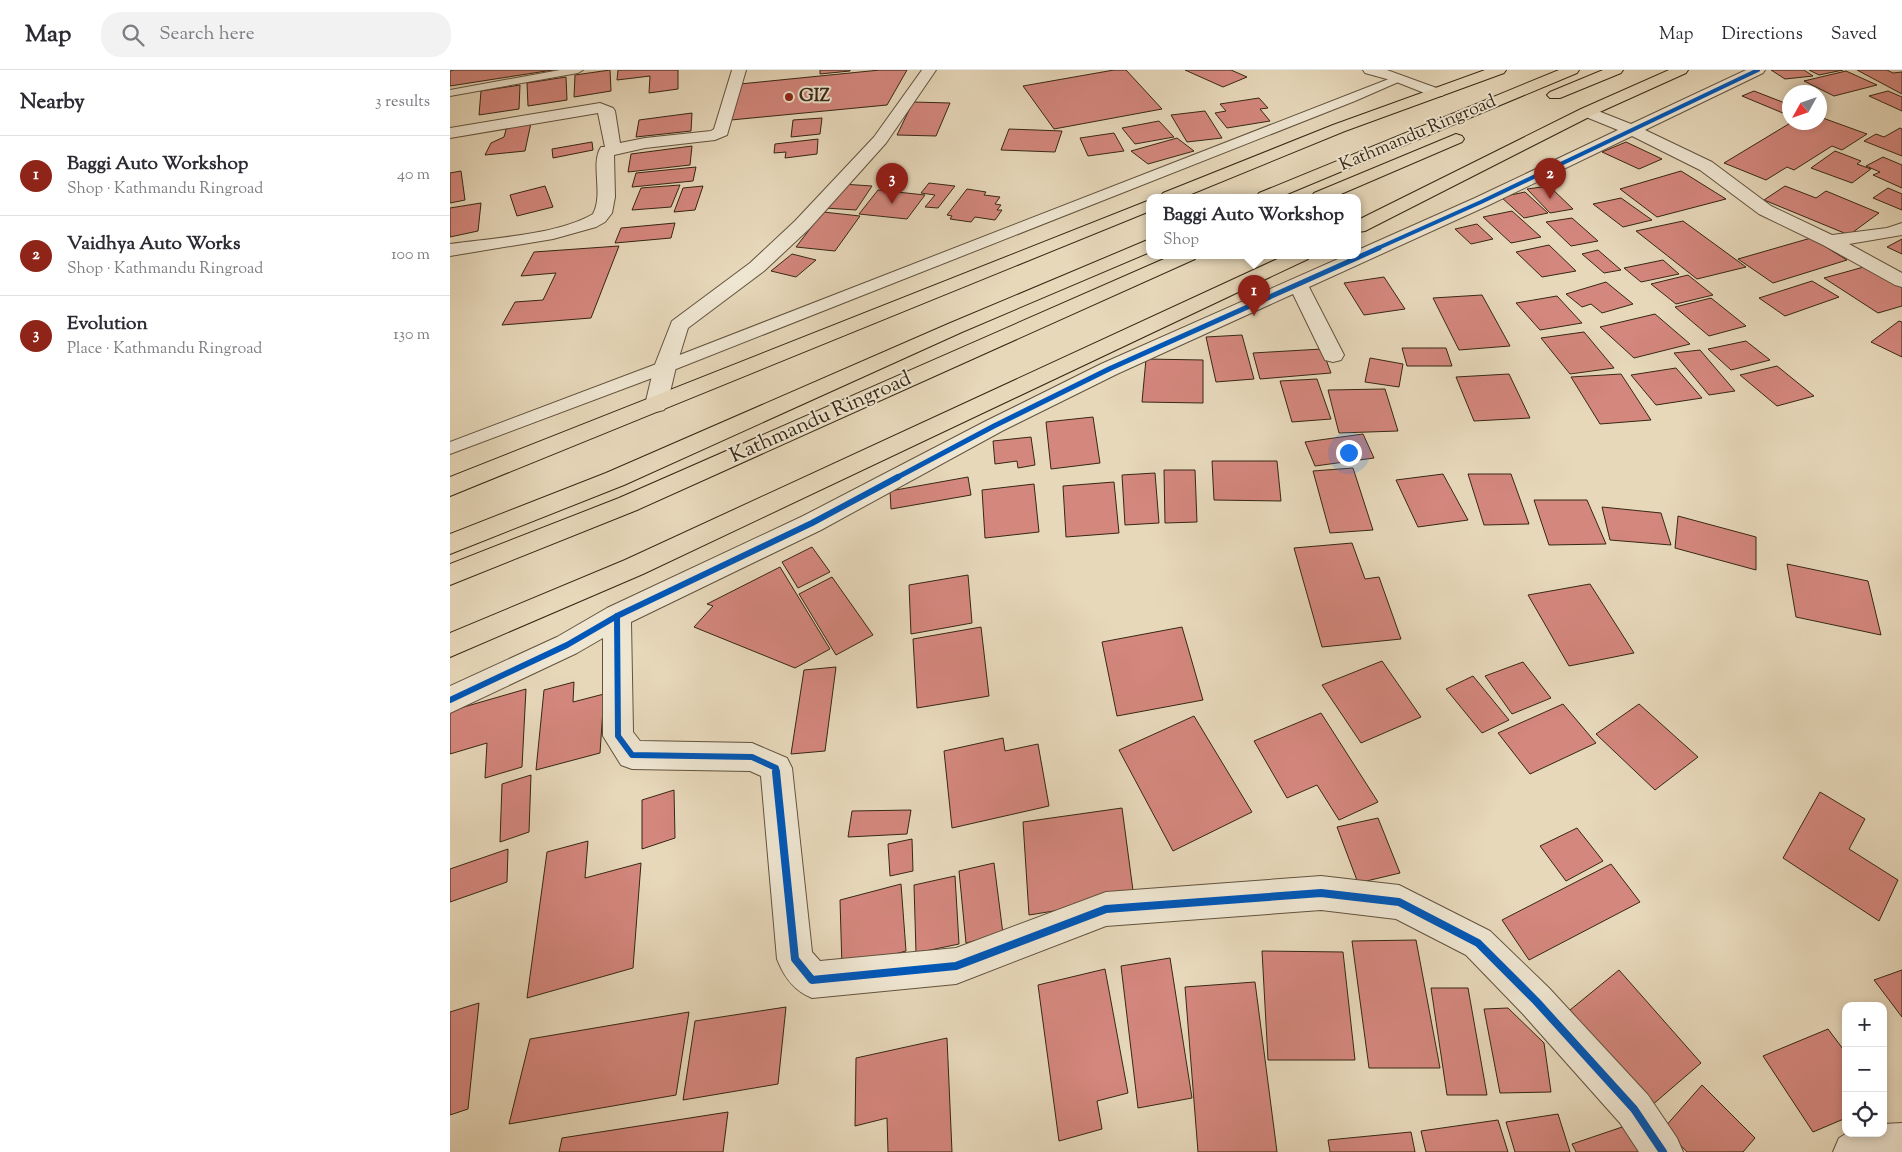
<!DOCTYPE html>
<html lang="en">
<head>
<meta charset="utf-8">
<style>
	body { margin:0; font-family:"Sorts Mill Goudy",serif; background:#f2f2f3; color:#2b2b33 }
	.controls { position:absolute; right:15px; bottom:15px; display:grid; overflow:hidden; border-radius:10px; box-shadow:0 2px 8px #0003 }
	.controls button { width:45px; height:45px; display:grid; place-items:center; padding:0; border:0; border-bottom:1px solid #e1e1e2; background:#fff; color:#2b2b33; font:25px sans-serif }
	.compass { position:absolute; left:1332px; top:15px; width:45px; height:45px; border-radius:50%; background:#fff; box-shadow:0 2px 8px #0003; rotate:230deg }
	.you { position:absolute; left:898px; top:382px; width:18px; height:18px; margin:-12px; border:4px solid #fff; border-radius:50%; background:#1a73e8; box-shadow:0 0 0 8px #1a73e833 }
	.badge { display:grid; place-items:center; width:32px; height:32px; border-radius:50%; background:#8f2418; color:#fff; font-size:16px; font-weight:700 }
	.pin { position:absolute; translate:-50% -41px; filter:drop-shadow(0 1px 2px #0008) }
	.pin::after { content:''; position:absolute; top:26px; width:18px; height:15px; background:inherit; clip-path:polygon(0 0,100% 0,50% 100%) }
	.popup { position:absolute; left:696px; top:124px; width:215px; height:65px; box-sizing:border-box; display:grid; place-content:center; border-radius:10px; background:#fff; filter:drop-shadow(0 1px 4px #0005); font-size:16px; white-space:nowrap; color:#7c7c81 }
	.popup b { font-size:19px; color:#2b2b33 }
	.popup::after { content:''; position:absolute; left:50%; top:100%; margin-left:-10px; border:10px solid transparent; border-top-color:#fff }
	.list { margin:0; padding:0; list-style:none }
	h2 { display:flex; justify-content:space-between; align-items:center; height:65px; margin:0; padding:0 20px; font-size:21px }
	h2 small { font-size:16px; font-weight:400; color:#7c7c81 }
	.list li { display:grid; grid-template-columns:32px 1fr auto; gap:15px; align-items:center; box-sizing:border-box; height:80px; padding:0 20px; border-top:1px solid #e1e1e2 }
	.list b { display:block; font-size:19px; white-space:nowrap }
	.list p { margin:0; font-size:16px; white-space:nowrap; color:#7c7c81 }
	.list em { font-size:16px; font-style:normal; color:#7c7c81 }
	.icon { flex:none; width:28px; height:28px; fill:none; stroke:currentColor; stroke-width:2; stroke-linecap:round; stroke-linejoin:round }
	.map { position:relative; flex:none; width:1452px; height:1082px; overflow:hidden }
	header { display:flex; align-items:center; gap:30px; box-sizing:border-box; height:70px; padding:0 25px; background:#fff; border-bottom:1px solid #e1e1e2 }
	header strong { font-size:24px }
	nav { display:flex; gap:28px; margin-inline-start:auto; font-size:18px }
	.search { width:350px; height:45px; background:#f2f2f3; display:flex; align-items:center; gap:12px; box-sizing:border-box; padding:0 18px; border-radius:20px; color:#7c7c81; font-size:19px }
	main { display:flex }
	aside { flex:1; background:#fff }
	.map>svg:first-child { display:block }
	.building { fill:#d4877d; stroke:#362714 }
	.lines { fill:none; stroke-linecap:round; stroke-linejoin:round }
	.lane-casing { stroke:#62533e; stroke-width:2 }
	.street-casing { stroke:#62533e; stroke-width:2 }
	.primary-casing { stroke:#362714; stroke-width:2 }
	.highway-casing { stroke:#362714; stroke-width:2 }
	.lane { fill:#efe6d2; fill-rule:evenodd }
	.street { fill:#efe6d2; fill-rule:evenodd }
	.primary { fill:#e7d8ba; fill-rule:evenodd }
	.highway { fill:#e7d8ba; fill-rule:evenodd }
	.cycleway-far3-casing { stroke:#efe6d2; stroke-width:5.5 }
	.cycleway-far2-casing { stroke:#efe6d2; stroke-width:8 }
	.cycleway-far1-casing { stroke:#efe6d2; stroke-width:9 }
	.cycleway-casing { stroke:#efe6d2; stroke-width:11 }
	.cycleway-far3 { stroke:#0057b8; stroke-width:4 }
	.cycleway-far2 { stroke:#0057b8; stroke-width:5 }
	.cycleway-far1 { stroke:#0057b8; stroke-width:6 }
	.cycleway { stroke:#0057b8; stroke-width:8 }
	.poi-dot { fill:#8f2418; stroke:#efe6d2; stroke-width:2 }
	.labels { text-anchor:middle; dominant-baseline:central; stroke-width:4; stroke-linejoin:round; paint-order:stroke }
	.far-poi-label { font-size:18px; font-weight:bold; fill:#362714; stroke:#efe6d2; text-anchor:start }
	.far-street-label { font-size:18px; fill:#362714; stroke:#efe6d2 }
	.street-label { font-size:21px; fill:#362714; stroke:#efe6d2 }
</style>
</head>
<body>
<header>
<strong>Map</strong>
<div class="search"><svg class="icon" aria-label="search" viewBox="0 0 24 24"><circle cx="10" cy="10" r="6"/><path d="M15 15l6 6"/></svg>Search here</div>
<nav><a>Map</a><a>Directions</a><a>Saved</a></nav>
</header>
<main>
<aside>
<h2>Nearby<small>3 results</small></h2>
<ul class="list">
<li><span class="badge">1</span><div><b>Baggi Auto Workshop</b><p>Shop · Kathmandu Ringroad</p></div><em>40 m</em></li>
<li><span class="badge">2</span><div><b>Vaidhya Auto Works</b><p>Shop · Kathmandu Ringroad</p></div><em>100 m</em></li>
<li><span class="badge">3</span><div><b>Evolution</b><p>Place · Kathmandu Ringroad</p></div><em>130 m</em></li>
</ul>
</aside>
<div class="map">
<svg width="1452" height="1082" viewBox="0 0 1452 1082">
	<rect width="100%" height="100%" fill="#e7d8ba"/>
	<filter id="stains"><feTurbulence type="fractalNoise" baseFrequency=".004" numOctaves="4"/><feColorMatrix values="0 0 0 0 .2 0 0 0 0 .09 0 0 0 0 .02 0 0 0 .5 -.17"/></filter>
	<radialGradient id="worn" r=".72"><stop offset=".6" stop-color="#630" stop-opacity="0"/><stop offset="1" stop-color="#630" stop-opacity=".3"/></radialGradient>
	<g class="building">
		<polygon points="4,0 103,0 0,16 0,1"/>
		<polygon points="160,0 161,21 124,27 125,5"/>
		<polygon points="168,0 228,0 228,19 199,23 200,6 167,10"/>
		<polygon points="370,0 400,0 400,1 370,4"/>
		<polygon points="430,0 457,0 437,35 281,50 290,14"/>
		<polygon points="664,0 676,0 712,39 604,59 573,16"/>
		<polygon points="735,0 781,0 797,7 773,17"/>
		<polygon points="1321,0 1354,0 1363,6 1335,9"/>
		<polygon points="1359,0 1393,0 1369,5"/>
		<polygon points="1407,0 1437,0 1443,3 1452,2 1452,24"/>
		<polygon points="1396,1 1427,15 1384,26 1354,11"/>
		<polygon points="116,7 117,30 78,36 77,13"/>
		<polygon points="70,15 69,39 29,45 31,21"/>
		<polygon points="1304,21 1340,35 1340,46 1292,26"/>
		<polygon points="1438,21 1452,27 1452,41 1419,26"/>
		<polygon points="809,28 818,38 810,39 820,51 777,58 765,43 776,41 770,34"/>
		<polygon points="463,32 500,33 486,66 447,65"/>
		<polygon points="755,41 772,68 737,72 721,45"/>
		<polygon points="242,43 241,61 186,67 189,50"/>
		<polygon points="1370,47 1417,64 1392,80 1382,76 1344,100 1337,97 1316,110 1274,93 1342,52 1370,52"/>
		<polygon points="372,48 370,64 341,67 343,50"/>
		<polygon points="709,51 724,67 685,74 672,58"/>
		<polygon points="81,53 75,81 35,85 41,73 54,67 57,56"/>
		<polygon points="1450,58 1452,59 1452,86 1414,71 1426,64 1434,67"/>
		<polygon points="559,59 612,61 605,82 551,80"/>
		<polygon points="664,63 674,81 638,86 630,68"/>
		<polygon points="727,68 744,81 698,94 681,81"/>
		<polygon points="368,69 367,84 335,88 336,82 324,83 325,74"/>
		<polygon points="142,72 143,80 103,88 102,79"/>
		<polygon points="1176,72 1212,89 1189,99 1152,82"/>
		<polygon points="242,76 240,95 178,102 181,84"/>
		<polygon points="1385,81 1411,91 1407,94 1421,99 1402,113 1361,98"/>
		<polygon points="1433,87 1452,95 1452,118 1423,105 1430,102 1416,96"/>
		<polygon points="246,97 243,111 182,117 186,103"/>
		<polygon points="11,101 15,130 0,133 0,103"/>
		<polygon points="1231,101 1276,129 1207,147 1170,119"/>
		<polygon points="479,113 505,116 488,138 475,137 485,125 471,123"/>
		<polygon points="392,114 422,116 406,140 375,138"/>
		<polygon points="230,115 221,137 182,140 191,118"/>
		<polygon points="95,116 103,137 67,146 60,125"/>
		<polygon points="253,116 245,140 224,142 233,118"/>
		<polygon points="1099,116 1123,139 1100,143 1077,119"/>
		<polygon points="1335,116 1366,128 1376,121 1429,143 1399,165 1314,130"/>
		<polygon points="1438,118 1452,124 1452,140 1423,128"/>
		<polygon points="517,119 536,122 534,125 550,127 545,134 551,135 547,140 552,140 545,150 525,147 521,152 500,149 502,146 497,145"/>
		<polygon points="428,120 475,125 457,149 409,144"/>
		<polygon points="1075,122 1098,143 1074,148 1051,127"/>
		<polygon points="1171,128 1202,150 1173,157 1143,134"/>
		<polygon points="31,133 28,161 0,167 0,138"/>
		<polygon points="1062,141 1091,167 1061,173 1033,147"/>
		<polygon points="373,142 410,146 385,181 346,177"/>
		<polygon points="1122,148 1148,171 1121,176 1096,152"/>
		<polygon points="1233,151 1296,197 1247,209 1186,161"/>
		<polygon points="225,153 221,168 165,173 171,158"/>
		<polygon points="1027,154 1043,169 1021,174 1005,159"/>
		<polygon points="1361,168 1397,190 1323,213 1288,189"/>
		<polygon points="1452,169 1452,184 1437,177"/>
		<polygon points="1099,175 1126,201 1092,207 1066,182"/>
		<polygon points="169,176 141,248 52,255 65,232 93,230 106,203 71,206 84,182"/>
		<polygon points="1148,180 1171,200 1154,203 1132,184"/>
		<polygon points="342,184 366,190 346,207 321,201"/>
		<polygon points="1213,190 1229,204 1191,212 1174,198"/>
		<polygon points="1421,195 1452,215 1452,236 1428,243 1374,208"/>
		<polygon points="1238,205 1263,225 1226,234 1201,214"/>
		<polygon points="934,207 955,239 914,245 894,213"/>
		<polygon points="1362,211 1389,227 1335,246 1309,228"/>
		<polygon points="1156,212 1183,234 1152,243 1141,234 1132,237 1116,224"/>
		<polygon points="1032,225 1060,276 1009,280 983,228"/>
		<polygon points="1107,226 1132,253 1090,260 1066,233"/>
		<polygon points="1261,228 1296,256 1259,266 1225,237"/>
		<polygon points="1205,244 1240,274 1184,288 1150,257"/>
		<polygon points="1449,251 1452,252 1452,287 1421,272"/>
		<polygon points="1134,262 1164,298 1120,304 1091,268"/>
		<polygon points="792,265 804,309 766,312 756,267"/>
		<polygon points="1296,271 1320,290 1281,300 1258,279"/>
		<polygon points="952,278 996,278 1002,296 957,296"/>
		<polygon points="872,279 881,303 810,309 803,283"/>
		<polygon points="1250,280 1285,321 1259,325 1224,283"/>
		<polygon points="920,288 953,294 949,317 915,312"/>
		<polygon points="696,289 753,290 753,333 692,332"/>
		<polygon points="1327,296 1364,326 1327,336 1290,305"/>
		<polygon points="1226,298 1252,328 1206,335 1181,305"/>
		<polygon points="1059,304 1080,348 1024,351 1006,307"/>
		<polygon points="1171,304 1201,350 1150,354 1121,307"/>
		<polygon points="867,309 881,349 842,352 830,311"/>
		<polygon points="935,319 948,361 889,363 878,320"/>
		<polygon points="643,347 650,393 601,399 596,352"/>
		<polygon points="913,364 924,388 865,396 855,372"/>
		<polygon points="581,367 585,395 568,398 567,391 545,394 543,371"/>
		<polygon points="762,391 827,391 831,431 764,430"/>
		<polygon points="903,398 923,460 880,463 863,401"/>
		<polygon points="714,400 745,400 747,452 715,453"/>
		<polygon points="705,403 709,453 675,455 672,405"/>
		<polygon points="993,404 1018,450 968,457 946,410"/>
		<polygon points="1018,404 1061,404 1079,454 1034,455"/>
		<polygon points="518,407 521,425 441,439 440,421"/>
		<polygon points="664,412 669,463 616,467 613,416"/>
		<polygon points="584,414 589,462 535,468 532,420"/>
		<polygon points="1084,430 1137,430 1156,474 1099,475"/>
		<polygon points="1152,437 1211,443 1221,475 1160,470"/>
		<polygon points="1228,446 1306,467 1306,500 1225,478"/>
		<polygon points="902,473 915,509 929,507 951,569 872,577 844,478"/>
		<polygon points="362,477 380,502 348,518 332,492"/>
		<polygon points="1337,494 1418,511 1431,565 1346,547"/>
		<polygon points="330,497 380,579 345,598 244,557 263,536 257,534"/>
		<polygon points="518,505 522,553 461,564 459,515"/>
		<polygon points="382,507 423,565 386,585 349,524"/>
		<polygon points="1140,514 1184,583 1119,596 1078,525"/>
		<polygon points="531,557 539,626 467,638 463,569"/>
		<polygon points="732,557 753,630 667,646 652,572"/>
		<polygon points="932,591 971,647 911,673 872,615"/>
		<polygon points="1073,592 1101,628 1062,644 1035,606"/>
		<polygon points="386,597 375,681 341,684 354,600"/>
		<polygon points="1023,606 1059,650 1032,663 996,619"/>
		<polygon points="124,612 123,632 154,624 150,683 86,700 94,620"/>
		<polygon points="76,619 72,697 35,708 37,673 0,684 0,641"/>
		<polygon points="1113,634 1146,673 1080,704 1048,663"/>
		<polygon points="1189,634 1248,687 1205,720 1146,664"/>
		<polygon points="871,643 928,732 889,750 867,715 837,728 804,671"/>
		<polygon points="744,646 802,742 723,781 669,680"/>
		<polygon points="553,668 555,681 588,674 599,736 502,758 494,681"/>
		<polygon points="81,705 79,762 50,772 52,714"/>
		<polygon points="224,720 225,768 192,779 192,730"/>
		<polygon points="1370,722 1415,749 1399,779 1448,810 1429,851 1333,788"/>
		<polygon points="672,738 684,828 579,845 573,752"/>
		<polygon points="461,740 457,764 398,767 402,741"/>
		<polygon points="928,748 950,803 908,813 887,757"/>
		<polygon points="1127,758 1153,791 1116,811 1090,776"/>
		<polygon points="462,769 463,801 440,806 438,774"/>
		<polygon points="138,771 135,808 191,793 183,898 77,928 97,782"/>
		<polygon points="58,779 57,812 0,832 0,799"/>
		<polygon points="544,793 553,864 516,873 509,801"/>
		<polygon points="1161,794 1190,832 1079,890 1052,850"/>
		<polygon points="505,806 509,874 466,883 464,815"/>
		<polygon points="451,814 456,881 392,898 390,830"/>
		<polygon points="966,870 990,998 919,998 902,871"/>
		<polygon points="812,881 893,882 905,990 818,990"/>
		<polygon points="720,888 742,1028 688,1038 671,896"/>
		<polygon points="655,899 678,1023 647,1031 652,1059 609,1071 588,915"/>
		<polygon points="1169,900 1251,993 1201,1036 1120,940"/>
		<polygon points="1452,900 1452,947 1424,910"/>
		<polygon points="805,912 827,1082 748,1082 735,917"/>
		<polygon points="981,918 1018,918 1037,1025 997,1025"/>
		<polygon points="29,933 18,1039 0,1045 0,942"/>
		<polygon points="336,937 328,1014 233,1030 245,951"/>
		<polygon points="1058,938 1094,973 1101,1022 1050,1023 1034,939"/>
		<polygon points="239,942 226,1025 59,1054 80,969"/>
		<polygon points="1378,959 1396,983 1396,1048 1363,1062 1313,986"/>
		<polygon points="497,968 502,1082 438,1082 437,1048 405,1056 406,988"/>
		<polygon points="1252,1015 1305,1068 1293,1082 1237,1082 1214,1058"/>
		<polygon points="278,1042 273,1082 109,1082 112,1068"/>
		<polygon points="1108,1044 1120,1082 1065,1082 1056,1052"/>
		<polygon points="1048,1050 1058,1082 976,1082 971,1061"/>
		<polygon points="1184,1053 1200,1082 1126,1082 1122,1074"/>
		<polygon points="961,1062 965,1082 880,1082 878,1070"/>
	</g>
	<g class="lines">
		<g class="lane-casing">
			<g id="lane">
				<polygon points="110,0 133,0 128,3 0,26 0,20"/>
				<polygon points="949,5 954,8 953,10 905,31 221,301 0,384 0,372 209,293"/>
			</g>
		</g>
		<g class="street-casing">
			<g id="street">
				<path d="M 282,0 L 296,0 L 277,65 L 265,70 L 195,78 L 164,85 L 165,127 L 162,143 L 155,152 L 146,157 L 103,169 L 0,186 L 0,174 C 42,168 107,165 143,144 C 154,123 140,94 151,77 L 155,77 L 148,43 L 0,68 L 0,58 L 150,33 L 163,38 L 165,41 L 170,73 L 195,68 L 261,61 L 264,59 Z"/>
				<polygon points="472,0 486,0 436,73 359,159 314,201 238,258 226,297 217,335 214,340 206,342 198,340 195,335 204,297 222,251 300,193 345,151 424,67"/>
				<polygon points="913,0 937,0 992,20 995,23 992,26 982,26 944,11 915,3"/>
				<path d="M 1296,0 L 1315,0 L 1313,3 L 1195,60 L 1262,92 L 1321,136 L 1382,165 L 1437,158 L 1452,153 L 1452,165 L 1399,174 L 1452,203 L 1452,217 L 1445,215 L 1373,175 L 1309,144 L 1250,100 L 1182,66 L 1037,136 L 859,217 L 894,285 L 891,290 L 883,292 L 875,290 L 843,224 L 667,304 L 552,361 L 371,460 L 181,552 L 183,662 L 190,671 L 302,673 L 337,688 L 342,698 L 362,882 L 370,891 L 506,878 L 656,822 L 871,806 L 949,815 L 1040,861 L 1099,918 L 1198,1025 L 1227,1068 L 1233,1082 L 1189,1082 L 1170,1053 L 1073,944 L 1016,885 L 946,849 L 871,840 L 656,856 L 506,914 L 362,928 C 344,921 334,907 327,889 L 311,706 L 300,701 L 182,699 L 171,695 L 153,666 L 153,568 L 127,583 L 0,643 L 0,616 L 107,567 L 157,538 L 353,446 L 536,351 L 651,294 L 897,185 L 908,185 L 908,180 L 1025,128 L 1168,60 L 1131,45 L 1129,42 L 1131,39 L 1143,39 L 1181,54 Z"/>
				<polygon points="1452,1053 1452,1082 1383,1082 1389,1068 1397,1063 1433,1063 1433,1054"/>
			</g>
		</g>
		<g class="primary-casing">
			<g id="primary">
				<polygon points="1035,0 1056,0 1054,3 895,61 734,127 710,127 713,123 883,55"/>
				<polygon points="1219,0 1238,0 1236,3 1143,45 915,161 908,162 908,150 1131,39"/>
				<polygon points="700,130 700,141 0,426 0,407"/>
				<polygon points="836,185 861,185 858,189 193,504 0,587 0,563 175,490"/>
			</g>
		</g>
		<g class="highway-casing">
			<g id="highway">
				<polygon points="1109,0 1129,0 1127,3 830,127 806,127 809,123"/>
				<polygon points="1153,0 1173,0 1171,3 1110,28 1100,28 1097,25 1100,22"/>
				<polygon points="1006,64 1012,66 1014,69 1012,72 884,127 861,127 864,123"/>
				<polygon points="700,169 700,182 512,262 174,415 0,484 0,464 156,403 498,254"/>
				<polygon points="723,185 748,185 745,189 187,440 0,515 0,494 169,428"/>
			</g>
		</g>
		<use href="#lane" class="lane"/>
		<use href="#street" class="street"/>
		<use href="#primary" class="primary"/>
		<use href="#highway" class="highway"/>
		<g class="cycleway-far3-casing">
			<polyline id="cycleway-far3" points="926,179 1031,132 1308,0"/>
		</g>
		<g class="cycleway-far2-casing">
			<polyline id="cycleway-far2" points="446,408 544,356 659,299 929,178"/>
		</g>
		<g class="cycleway-far1-casing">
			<g id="cycleway-far1">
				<polyline points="167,546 168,666 182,685 302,687 326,698 327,703"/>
				<polyline points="0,630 117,575 167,546 362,453 448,407"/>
			</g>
		</g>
		<g class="cycleway-casing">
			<polyline id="cycleway" points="326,702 345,889 362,910 506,896 656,839 871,823 949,832 1028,873 1086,931 1184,1039 1213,1082"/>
		</g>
		<use href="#cycleway-far3" class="cycleway-far3"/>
		<use href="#cycleway-far2" class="cycleway-far2"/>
		<use href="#cycleway-far1" class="cycleway-far1"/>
		<use href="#cycleway" class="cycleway"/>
	</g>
	<circle class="poi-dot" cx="339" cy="27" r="5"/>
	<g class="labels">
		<g class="far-poi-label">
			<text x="349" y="27">GIZ</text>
		</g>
		<g class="far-street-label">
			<text transform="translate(968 64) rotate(-23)">Kathmandu Ringroad</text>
		</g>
		<g class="street-label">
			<text transform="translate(371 348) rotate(-24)">Kathmandu Ringroad</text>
		</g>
	</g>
	<rect width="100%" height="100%" filter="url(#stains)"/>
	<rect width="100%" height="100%" fill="url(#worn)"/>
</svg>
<div class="controls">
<button>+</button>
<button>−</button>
<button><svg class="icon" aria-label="locate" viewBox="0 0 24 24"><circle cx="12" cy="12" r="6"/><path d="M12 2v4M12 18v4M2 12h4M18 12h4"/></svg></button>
</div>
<svg class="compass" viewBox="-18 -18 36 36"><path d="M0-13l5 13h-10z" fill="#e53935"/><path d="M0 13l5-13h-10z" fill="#7c7c81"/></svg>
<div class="you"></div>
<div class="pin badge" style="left:804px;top:246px">1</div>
<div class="popup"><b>Baggi Auto Workshop</b>Shop</div>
<div class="pin badge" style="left:1100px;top:129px">2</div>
<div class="pin badge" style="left:442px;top:134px">3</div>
</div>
</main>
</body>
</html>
